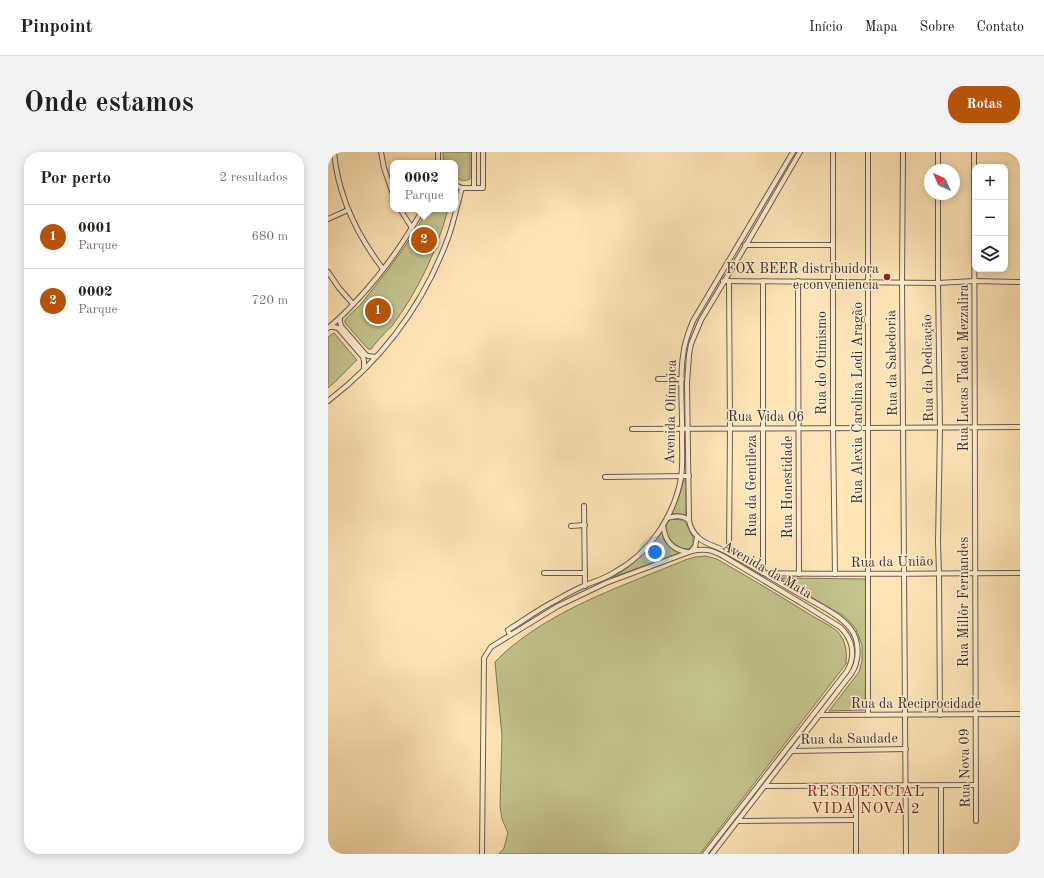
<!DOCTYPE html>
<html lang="pt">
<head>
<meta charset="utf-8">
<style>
	body { margin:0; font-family:"Old Standard TT",serif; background:#f2f2f2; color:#202124 }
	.controls { position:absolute; right:12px; top:12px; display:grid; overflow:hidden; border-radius:8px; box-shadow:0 2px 10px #0003 }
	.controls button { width:36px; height:36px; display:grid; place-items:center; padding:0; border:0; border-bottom:1px solid #e0e0e0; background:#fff; color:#202124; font:20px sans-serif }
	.compass { position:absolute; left:596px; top:12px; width:36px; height:36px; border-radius:50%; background:#fff; box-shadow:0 2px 10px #0003; rotate:315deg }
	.you { position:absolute; left:327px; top:400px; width:14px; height:14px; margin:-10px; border:3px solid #fff; border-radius:50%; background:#1a73e8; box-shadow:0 0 0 6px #1a73e833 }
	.badge { display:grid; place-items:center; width:26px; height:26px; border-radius:50%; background:#b45309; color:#fff; font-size:13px; font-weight:700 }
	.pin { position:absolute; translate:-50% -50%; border:2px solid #fff; box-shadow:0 1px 4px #0006 }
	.popup { position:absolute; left:62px; top:8px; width:68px; height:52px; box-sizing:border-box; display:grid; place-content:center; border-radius:8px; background:#fff; filter:drop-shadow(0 1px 3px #0005); font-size:13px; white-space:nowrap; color:#757577 }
	.popup b { font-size:15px; color:#202124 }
	.popup::after { content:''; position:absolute; left:50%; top:100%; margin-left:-8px; border:8px solid transparent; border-top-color:#fff }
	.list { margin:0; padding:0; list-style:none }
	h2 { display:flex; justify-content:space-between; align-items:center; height:52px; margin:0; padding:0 16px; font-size:17px }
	h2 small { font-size:13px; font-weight:400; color:#757577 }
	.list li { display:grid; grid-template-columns:26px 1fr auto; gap:12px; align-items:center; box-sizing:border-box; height:64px; padding:0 16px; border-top:1px solid #e0e0e0 }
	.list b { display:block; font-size:15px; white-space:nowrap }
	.list p { margin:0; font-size:13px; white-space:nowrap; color:#757577 }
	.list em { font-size:13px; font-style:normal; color:#757577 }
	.icon { flex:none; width:22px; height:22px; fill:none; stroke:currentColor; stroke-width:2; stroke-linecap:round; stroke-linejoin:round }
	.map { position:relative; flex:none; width:692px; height:702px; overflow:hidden; border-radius:16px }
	header { display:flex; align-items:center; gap:24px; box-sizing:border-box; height:56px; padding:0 20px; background:#fff; border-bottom:1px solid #e0e0e0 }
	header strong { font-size:19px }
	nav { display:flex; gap:22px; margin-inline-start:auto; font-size:14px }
	.intro { display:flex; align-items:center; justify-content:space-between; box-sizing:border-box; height:96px; padding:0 24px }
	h1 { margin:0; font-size:28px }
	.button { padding:10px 18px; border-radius:16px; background:#b45309; color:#fff; font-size:14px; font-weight:700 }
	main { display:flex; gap:24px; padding:0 24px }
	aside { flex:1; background:#fff; border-radius:16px; box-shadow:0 2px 10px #0003 }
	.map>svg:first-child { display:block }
	.green { fill:#c3c38d; stroke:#7e785a }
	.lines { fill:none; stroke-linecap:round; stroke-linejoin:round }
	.minor-casing { stroke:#6b5b4a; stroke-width:6 }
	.minor { stroke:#feedd0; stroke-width:4 }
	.poi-dot { fill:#8f2418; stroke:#feedd0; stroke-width:1.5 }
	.labels { text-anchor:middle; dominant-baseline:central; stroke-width:3; stroke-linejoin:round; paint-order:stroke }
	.poi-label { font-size:14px; fill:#3a2d26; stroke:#feedd0; text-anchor:end }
	.street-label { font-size:14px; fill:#3a2d26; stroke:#feedd0 }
	.neighbourhood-label { font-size:15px; letter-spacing:1px; fill:#7a1f14; stroke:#feedd0 }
</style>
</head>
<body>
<header>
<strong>Pinpoint</strong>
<nav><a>Início</a><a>Mapa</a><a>Sobre</a><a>Contato</a></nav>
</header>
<div class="intro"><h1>Onde estamos</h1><a class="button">Rotas</a></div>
<main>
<aside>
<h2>Por perto<small>2 resultados</small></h2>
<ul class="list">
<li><span class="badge">1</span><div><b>0001</b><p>Parque</p></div><em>680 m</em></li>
<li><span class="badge">2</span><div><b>0002</b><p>Parque</p></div><em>720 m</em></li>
</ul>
</aside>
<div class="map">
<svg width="692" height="702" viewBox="0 0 692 702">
	<rect width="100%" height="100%" fill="#fee4b7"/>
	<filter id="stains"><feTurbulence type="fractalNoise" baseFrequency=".005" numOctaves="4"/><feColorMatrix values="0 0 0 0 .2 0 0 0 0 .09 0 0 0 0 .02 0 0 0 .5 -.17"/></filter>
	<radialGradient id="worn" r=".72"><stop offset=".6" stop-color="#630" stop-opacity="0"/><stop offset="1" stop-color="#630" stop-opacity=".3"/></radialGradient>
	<g class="green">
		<path d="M 115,0 L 142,0 L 142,27 C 137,30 131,28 127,25 L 127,11 L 116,11 Z"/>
		<path d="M 100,57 L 120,57 C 109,99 90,139 64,174 C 61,177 58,179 55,183 C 51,187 47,192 43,197 L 40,197 L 17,171 L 17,168 C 21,163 27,158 32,153 C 57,122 81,92 100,57 Z"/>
		<path d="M 6,181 L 29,208 C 19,217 11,227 0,236 L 0,185 Z"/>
		<polygon points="356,328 358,328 358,363 352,362 344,362 350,347"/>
		<path d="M 343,367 L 354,368 L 357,370 L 365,385 L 365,392 L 361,397 C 347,399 329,377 343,367 Z"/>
		<path d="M 334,380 C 335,390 342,397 351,401 L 283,426 C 304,415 319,399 334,380 Z"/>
		<path d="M 377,404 L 389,407 C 420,425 451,443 481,462 C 489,467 504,474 510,480 C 518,489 519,500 518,512 L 372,702 L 171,702 L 176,696 L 180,681 L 174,667 L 172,654 L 174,584 L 167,510 C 172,505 177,500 183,495 C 233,454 297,433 357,408 L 367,405 Z"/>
		<polygon points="452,426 539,427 537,558 501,559 531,520 534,509 534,493 528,477 519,467 513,462 499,455"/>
	</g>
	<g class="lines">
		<g class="minor-casing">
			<g id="minor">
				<path d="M 6,0 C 10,43 29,83 55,117"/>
				<polyline points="53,0 56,16 65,42"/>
				<polyline points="505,0 505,277 507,422"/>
				<polyline points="540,0 540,563"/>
				<polyline points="575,0 574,130 578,702"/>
				<polyline points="646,0 648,669"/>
				<polyline points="110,11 110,0"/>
				<polyline points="610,18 610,0"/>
				<polyline points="127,33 134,36 155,36 155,0"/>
				<polyline points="146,36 146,0"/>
				<polyline points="610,42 610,131 612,276 610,390 611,421 612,563"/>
				<polyline points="72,57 84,76"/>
				<polyline points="0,67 20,58"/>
				<polyline points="417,93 505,93"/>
				<polyline points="0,120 11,136 25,152"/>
				<polyline points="395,129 610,131 646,129 692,130"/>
				<path d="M 435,129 L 435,421 C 521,423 606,421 692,421"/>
				<polyline points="470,129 471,422"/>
				<polyline points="12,166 12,170 13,174 38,203 40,204 48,205"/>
				<polyline points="2,175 6,175 10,176 35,205 36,209 36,216"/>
				<path d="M 0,176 C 11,167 21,157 31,146 C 56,119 77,89 95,57"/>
				<polyline points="330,227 354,227"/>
				<path d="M 0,249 C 55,207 96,151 120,86 C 126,70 129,53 134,36"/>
				<path d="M 304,277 C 433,277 563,276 692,275"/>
				<polyline points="277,325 361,324"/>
				<polyline points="256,354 257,434"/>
				<path d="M 339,366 C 347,364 354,363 361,368"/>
				<path d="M 335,373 C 337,389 343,397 359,400"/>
				<polyline points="243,374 257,373"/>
				<polyline points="364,398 367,395 369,385"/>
				<polyline points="401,401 402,276 401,129"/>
				<polyline points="216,421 257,421"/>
				<path d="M 182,483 L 180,478 C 196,468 211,457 227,449 C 237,443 248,437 260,432 C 269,429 279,425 287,420 C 322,401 346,364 353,326 C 355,313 354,299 354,286 C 355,259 351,231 355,204 C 356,192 360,181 365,169 L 465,0"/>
				<polyline points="491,563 692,562"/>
				<polyline points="464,599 578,597"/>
				<polyline points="613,633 613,702"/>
				<polyline points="437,634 648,633"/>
				<polyline points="528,634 528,702"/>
				<polyline points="410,669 528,668"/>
				<path d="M 154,702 L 156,506 L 163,495 L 230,454 L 257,441 L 278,431 L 364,399 C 376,396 384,398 395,404 L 475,452 L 512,475 C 525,487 528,504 519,519 L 377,702 L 378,702"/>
				<path d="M 384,702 L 523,522 C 532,509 532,488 522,476 C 512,463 489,452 475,444 C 448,429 422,412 395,398 C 387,394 377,392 371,386 C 365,381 362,375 361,368 L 359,231 L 361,203 L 363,192 L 373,168 L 418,93 L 472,0"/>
			</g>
		</g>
		<use href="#minor" class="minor"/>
	</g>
	<circle class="poi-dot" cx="559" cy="125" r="4"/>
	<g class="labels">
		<g class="poi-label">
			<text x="551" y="117">FOX BEER distribuidora<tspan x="551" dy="16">e conveniencia</tspan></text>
		</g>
		<g class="street-label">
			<text transform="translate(494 211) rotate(-90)">Rua do Otimismo</text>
			<text transform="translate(564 211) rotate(-91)">Rua da Sabedoria</text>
			<text transform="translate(600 216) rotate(-91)">Rua da Dedicação</text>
			<text transform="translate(636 216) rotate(-90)">Rua Lucas Tadeu Mezzalira</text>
			<text transform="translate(530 251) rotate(-90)">Rua Alexia Carolina Lodi Aragão</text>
			<text transform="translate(343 260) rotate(-89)">Avenida Olímpica</text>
			<text x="438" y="265">Rua Vida 06</text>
			<text transform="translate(424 334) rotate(-90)">Rua da Gentileza</text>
			<text transform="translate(460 335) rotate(-90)">Rua Honestidade</text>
			<text transform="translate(564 410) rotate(-1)">Rua da União</text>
			<text transform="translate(439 418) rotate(30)">Avenida da Mata</text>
			<text transform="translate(636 450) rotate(-90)">Rua Millôr Fernandes</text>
			<text x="588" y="552">Rua da Reciprocidade</text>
			<text transform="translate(521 587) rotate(-1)">Rua da Saudade</text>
			<text transform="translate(637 616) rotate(-91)">Rua Nova 09</text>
		</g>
		<g class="neighbourhood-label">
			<text x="538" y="640">RESIDENCIAL<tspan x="538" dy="17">VIDA NOVA 2</tspan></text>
		</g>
	</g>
	<rect width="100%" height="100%" filter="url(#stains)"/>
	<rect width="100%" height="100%" fill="url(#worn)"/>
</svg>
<div class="controls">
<button>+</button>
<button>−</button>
<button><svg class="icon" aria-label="layers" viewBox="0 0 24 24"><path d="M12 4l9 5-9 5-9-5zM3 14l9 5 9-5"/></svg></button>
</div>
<svg class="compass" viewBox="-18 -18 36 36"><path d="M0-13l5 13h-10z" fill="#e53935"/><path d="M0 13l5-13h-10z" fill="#757577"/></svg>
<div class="you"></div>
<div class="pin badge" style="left:50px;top:159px">1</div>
<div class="pin badge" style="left:96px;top:88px">2</div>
<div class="popup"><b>0002</b>Parque</div>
</div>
</main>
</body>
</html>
